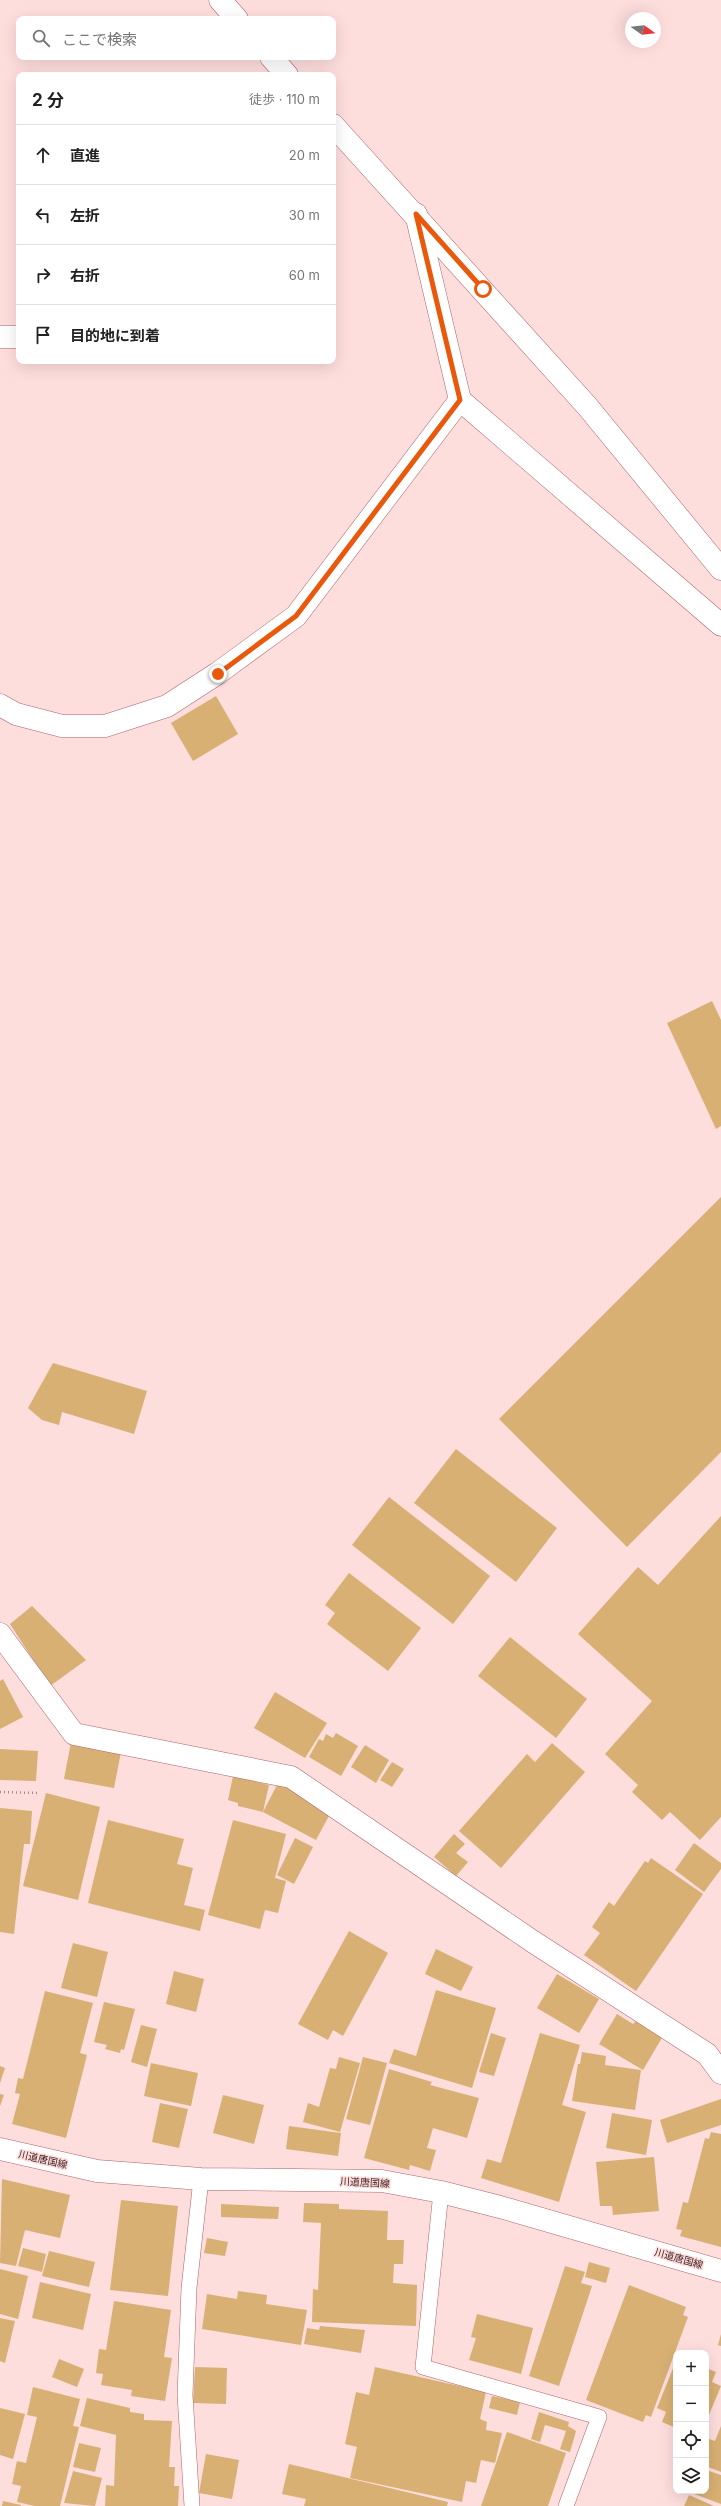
<!DOCTYPE html>
<html lang="ja">
<head>
<meta charset="utf-8">
<style>
	body { margin:0; font-family:Inter,"Noto Sans JP",sans-serif; background:#f2f2f2; color:#222 }
	.controls { position:absolute; right:12px; bottom:12px; display:grid; overflow:hidden; border-radius:8px; box-shadow:0 4px 16px #0002 }
	.controls button { width:36px; height:36px; display:grid; place-items:center; padding:0; border:0; border-bottom:1px solid #e0e0e0; background:#fff; color:#222; font:20px sans-serif }
	.compass { position:absolute; left:625px; top:12px; width:36px; height:36px; border-radius:50%; background:#fff; box-shadow:0 4px 16px #0002; rotate:104deg }
	.stop { position:absolute; width:12px; height:12px; margin:-9px; border:3px solid #ea580c; border-radius:50%; background:#fff }
	.stop.end { background:#ea580c; border-color:#fff; box-shadow:0 1px 4px #0008 }
	.list { margin:0; padding:0; list-style:none }
	h2 { display:flex; justify-content:space-between; align-items:center; height:52px; margin:0; padding:0 16px; font-size:17px }
	h2 small { font-size:13px; font-weight:400; color:#767676 }
	.list li { display:grid; grid-template-columns:26px 1fr auto; gap:12px; align-items:center; box-sizing:border-box; height:60px; padding:0 16px; border-top:1px solid #e0e0e0 }
	.list b { display:block; font-size:15px; white-space:nowrap }
	.list em { font-size:13px; font-style:normal; color:#767676 }
	.icon { flex:none; width:22px; height:22px; fill:none; stroke:currentColor; stroke-width:2; stroke-linecap:round; stroke-linejoin:round }
	.map { position:relative; flex:none; width:721px; height:2506px; overflow:hidden }
	.search { position:absolute; background:#fff; box-shadow:0 4px 16px #0002; left:16px; top:16px; width:320px; height:44px; display:flex; align-items:center; gap:10px; box-sizing:border-box; padding:0 14px; border-radius:8px; color:#767676; font-size:15px }
	.panel { position:absolute; background:#fff; box-shadow:0 4px 16px #0002; left:16px; top:72px; width:320px; height:292px; border-radius:8px }
	.map>svg:first-child { display:block }
	.building { fill:#d8b074 }
	.lines { fill:none; stroke-linecap:round; stroke-linejoin:round }
	.service-casing { stroke:#ab6569; stroke-width:16 }
	.minor-casing { stroke:#ab6569; stroke-width:23 }
	.secondary-casing { stroke:#ab6569; stroke-width:23 }
	.path { stroke:#a88889; stroke-width:2.5; stroke-dasharray:1 3; stroke-linecap:butt }
	.service { stroke:#fff; stroke-width:15 }
	.minor { stroke:#fff; stroke-width:22 }
	.secondary { stroke:#fff; stroke-width:22 }
	.route { stroke:#ea580c; stroke-width:5 }
	.labels { text-anchor:middle; dominant-baseline:central; stroke-width:3; stroke-linejoin:round; paint-order:stroke }
	.street-label { font-size:10px; fill:#422426; stroke:#fedddd }
</style>
</head>
<body>
<div class="map">
<svg width="721" height="2506" viewBox="0 0 721 2506">
	<rect width="100%" height="100%" fill="#fedddd"/>
	<g class="building">
		<polygon points="216,696 238,734 193,761 171,723"/>
		<polygon points="712,1001 721,1020 721,1126 716,1129 667,1023"/>
		<polygon points="721,1197 721,1452 627,1547 499,1419"/>
		<polygon points="53,1363 147,1391 134,1434 62,1412 59,1425 42,1420 28,1408"/>
		<polygon points="456,1449 557,1528 516,1582 414,1503"/>
		<polygon points="389,1497 490,1576 453,1624 352,1545"/>
		<polygon points="721,1516 721,1817 700,1840 670,1812 662,1820 632,1792 638,1785 605,1754 652,1701 578,1634 638,1567 658,1585"/>
		<polygon points="349,1573 421,1628 388,1671 327,1624 335,1613 325,1605"/>
		<polygon points="32,1606 86,1660 50,1686 10,1624"/>
		<polygon points="510,1637 587,1699 556,1738 478,1676"/>
		<polygon points="3,1679 23,1717 0,1729 0,1681"/>
		<polygon points="275,1692 327,1723 305,1758 254,1728"/>
		<polygon points="336,1733 358,1746 341,1776 309,1757 319,1739 323,1741 326,1734 333,1738"/>
		<polygon points="71,1742 121,1752 114,1788 64,1779"/>
		<polygon points="552,1743 585,1772 501,1868 459,1831 527,1754 535,1762"/>
		<polygon points="365,1745 389,1760 376,1783 351,1767"/>
		<polygon points="0,1749 38,1751 36,1781 0,1780"/>
		<polygon points="392,1762 404,1769 392,1787 380,1780"/>
		<polygon points="233,1776 269,1785 263,1812 238,1806 238,1803 228,1800"/>
		<polygon points="278,1783 331,1812 316,1840 263,1812"/>
		<polygon points="46,1793 100,1807 78,1900 23,1886"/>
		<polygon points="0,1808 32,1811 30,1844 24,1844 14,1934 0,1932"/>
		<polygon points="108,1820 184,1839 177,1864 193,1868 184,1905 205,1910 200,1931 88,1903"/>
		<polygon points="233,1820 286,1834 275,1878 286,1881 278,1913 265,1910 260,1929 208,1915"/>
		<polygon points="454,1834 465,1844 456,1853 468,1862 456,1876 434,1857"/>
		<polygon points="295,1838 313,1847 294,1884 277,1875"/>
		<polygon points="694,1843 721,1863 721,1869 704,1892 675,1870"/>
		<polygon points="651,1858 703,1894 636,1991 584,1955 600,1933 592,1927 609,1902 614,1906 645,1861 648,1863"/>
		<polygon points="349,1931 388,1953 343,2036 333,2030 328,2040 298,2024"/>
		<polygon points="73,1943 108,1952 97,1997 61,1988"/>
		<polygon points="436,1949 473,1967 461,1991 425,1974"/>
		<polygon points="174,1971 204,1979 196,2012 166,2004"/>
		<polygon points="557,1974 599,1999 579,2033 537,2008"/>
		<polygon points="436,1990 496,2008 472,2088 389,2063 394,2049 416,2056"/>
		<polygon points="45,1991 93,2003 80,2053 87,2055 66,2138 12,2124 20,2094 15,2093 18,2078 23,2079"/>
		<polygon points="104,2002 135,2009 124,2050 121,2049 120,2053 105,2049 107,2045 94,2042"/>
		<polygon points="617,2014 633,2024 636,2021 663,2036 643,2070 599,2044"/>
		<polygon points="141,2025 157,2029 147,2067 131,2062"/>
		<polygon points="491,2033 506,2038 494,2076 479,2072"/>
		<polygon points="540,2033 580,2045 562,2105 586,2112 559,2202 481,2178 487,2159 501,2163"/>
		<polygon points="582,2052 606,2056 605,2065 641,2070 635,2110 572,2101 578,2064 580,2064"/>
		<polygon points="339,2057 360,2063 340,2132 303,2122 308,2103 319,2107 330,2068 336,2069"/>
		<polygon points="363,2057 387,2063 370,2125 346,2119"/>
		<polygon points="151,2063 198,2073 191,2106 144,2096"/>
		<polygon points="0,2066 5,2068 0,2083"/>
		<polygon points="389,2069 432,2082 430,2085 479,2098 467,2138 433,2128 427,2148 436,2150 430,2171 410,2165 409,2170 364,2158"/>
		<polygon points="0,2094 4,2095 0,2106"/>
		<polygon points="223,2095 264,2105 254,2144 213,2133"/>
		<polygon points="721,2099 721,2125 667,2143 660,2120"/>
		<polygon points="160,2103 188,2109 179,2148 152,2142"/>
		<polygon points="612,2113 652,2120 646,2155 606,2148"/>
		<polygon points="289,2126 341,2133 338,2156 286,2149"/>
		<polygon points="711,2132 721,2134 721,2247 680,2236 682,2230 676,2229 683,2202 688,2203 705,2138 709,2139"/>
		<polygon points="654,2157 659,2211 613,2215 612,2206 600,2206 596,2162"/>
		<polygon points="2,2179 70,2195 60,2238 25,2230 16,2266 0,2263"/>
		<polygon points="121,2200 178,2206 168,2296 110,2290"/>
		<polygon points="304,2203 339,2204 339,2209 388,2211 387,2240 404,2240 403,2264 394,2264 393,2283 417,2285 416,2326 312,2322 313,2289 318,2290 321,2223 303,2222"/>
		<polygon points="221,2204 279,2207 278,2219 221,2217"/>
		<polygon points="207,2238 228,2242 225,2256 204,2253"/>
		<polygon points="23,2248 46,2254 42,2272 18,2266"/>
		<polygon points="49,2251 95,2262 89,2287 42,2276"/>
		<polygon points="589,2262 610,2268 606,2283 585,2277"/>
		<polygon points="565,2266 585,2272 581,2283 592,2286 559,2386 529,2376"/>
		<polygon points="0,2269 28,2276 18,2319 0,2314"/>
		<polygon points="40,2282 91,2294 83,2330 32,2318"/>
		<polygon points="629,2285 686,2307 683,2315 688,2317 651,2417 646,2415 643,2422 586,2400"/>
		<polygon points="238,2291 267,2295 266,2304 307,2310 301,2345 202,2329 207,2294 237,2299"/>
		<polygon points="114,2301 171,2310 164,2357 172,2358 165,2401 131,2396 132,2390 101,2385 103,2374 96,2373 99,2349 106,2350"/>
		<polygon points="477,2314 533,2328 521,2374 469,2360 476,2338 471,2337"/>
		<polygon points="0,2318 15,2321 5,2363 0,2361"/>
		<polygon points="320,2326 365,2330 361,2353 304,2344 307,2328 319,2330"/>
		<polygon points="721,2334 721,2346 718,2345"/>
		<polygon points="59,2359 84,2369 77,2387 52,2377"/>
		<polygon points="676,2361 676,2428 662,2422 666,2412 657,2408"/>
		<polygon points="195,2367 227,2368 226,2404 193,2403"/>
		<polygon points="375,2367 486,2392 480,2419 487,2422 486,2430 502,2433 495,2463 481,2460 476,2483 466,2481 462,2502 350,2478 357,2447 345,2444 356,2392 369,2395"/>
		<polygon points="706,2368 716,2372 712,2382 721,2386 706,2422"/>
		<polygon points="33,2387 80,2399 73,2426 79,2427 60,2506 35,2506 17,2502 21,2486 12,2484 17,2461 26,2463 37,2417 27,2415"/>
		<polygon points="492,2396 520,2402 517,2415 489,2408"/>
		<polygon points="87,2398 130,2408 130,2412 144,2414 144,2420 172,2421 169,2467 175,2467 174,2486 179,2486 178,2506 105,2506 106,2485 114,2486 116,2435 80,2426"/>
		<polygon points="0,2408 25,2414 13,2459 0,2455"/>
		<polygon points="539,2412 569,2422 568,2426 576,2431 570,2452 560,2449 566,2431 545,2425 540,2442 531,2439"/>
		<polygon points="721,2426 721,2472 706,2466 706,2438 715,2441"/>
		<polygon points="507,2432 566,2453 548,2506 481,2506"/>
		<polygon points="79,2443 101,2448 95,2472 73,2467"/>
		<polygon points="206,2454 239,2460 232,2499 199,2493"/>
		<polygon points="289,2464 448,2502 447,2506 304,2506 306,2499 282,2494"/>
		<polygon points="706,2470 721,2475 721,2504 686,2491 706,2491"/>
		<polygon points="73,2471 102,2478 95,2506 64,2503"/>
		<polygon points="689,2495 714,2506 684,2506"/>
		<polygon points="3,2501 21,2505 21,2506 2,2506"/>
	</g>
	<g class="lines">
		<g class="service-casing">
			<g id="service">
				<polyline points="441,2192 423,2367 599,2417 566,2506"/>
				<polyline points="192,2506 185,2395 189,2288 201,2179"/>
			</g>
		</g>
		<g class="minor-casing">
			<g id="minor">
				<polyline points="220,0 237,19"/>
				<polyline points="271,57 287,75"/>
				<polyline points="333,125 587,406 721,569"/>
				<polyline points="0,337 19,337"/>
				<polyline points="460,400 721,625"/>
				<polyline points="0,705 16,714 62,726 105,726 167,706 218,673 296,616 460,400 416,214"/>
				<polyline points="0,1634 74,1734 291,1777 532,1941 707,2054 721,2073"/>
			</g>
		</g>
		<g class="secondary-casing">
			<polyline id="secondary" points="0,2149 97,2171 201,2179 382,2181 441,2192 500,2207 721,2271"/>
		</g>
		<polyline class="path" points="0,1792 38,1793"/>
		<use href="#service" class="service"/>
		<use href="#minor" class="minor"/>
		<use href="#secondary" class="secondary"/>
	</g>
	<g class="lines">
		<polyline class="route" points="218,674 296,616 460,400 416,214 483,289"/>
	</g>
	<g class="labels">
		<g class="street-label">
			<text transform="translate(43 2159) rotate(13)">川道唐国線</text>
			<text transform="translate(365 2182) rotate(3)">川道唐国線</text>
			<text transform="translate(679 2258) rotate(16)">川道唐国線</text>
		</g>
	</g>
</svg>
<div class="controls">
<button>+</button>
<button>−</button>
<button><svg class="icon" aria-label="locate" viewBox="0 0 24 24"><circle cx="12" cy="12" r="6"/><path d="M12 2v4M12 18v4M2 12h4M18 12h4"/></svg></button>
<button><svg class="icon" aria-label="layers" viewBox="0 0 24 24"><path d="M12 4l9 5-9 5-9-5zM3 14l9 5 9-5"/></svg></button>
</div>
<svg class="compass" viewBox="-18 -18 36 36"><path d="M0-13l5 13h-10z" fill="#e53935"/><path d="M0 13l5-13h-10z" fill="#767676"/></svg>
<div class="stop" style="left:483px;top:289px"></div>
<div class="stop end" style="left:218px;top:674px"></div>
<div class="search"><svg class="icon" aria-label="search" viewBox="0 0 24 24"><circle cx="10" cy="10" r="6"/><path d="M15 15l6 6"/></svg>ここで検索</div>
<section class="panel">
<h2>2 分<small>徒歩 · 110 m</small></h2>
<ul class="list">
<li><svg class="icon" aria-label="ahead" viewBox="0 0 24 24"><path d="M12 20V5M6 11l6-6 6 6"/></svg><div><b>直進</b></div><em>20 m</em></li>
<li><svg class="icon" aria-label="left" viewBox="0 0 24 24"><path d="M17 20v-9H6M10 6l-5 5 5 5"/></svg><div><b>左折</b></div><em>30 m</em></li>
<li><svg class="icon" aria-label="right" viewBox="0 0 24 24"><path d="M7 20v-9h11M14 6l5 5-5 5"/></svg><div><b>右折</b></div><em>60 m</em></li>
<li><svg class="icon" aria-label="arrive" viewBox="0 0 24 24"><path d="M6 21V4h12l-3 4 3 4H6"/></svg><div><b>目的地に到着</b></div></li>
</ul>
</section>
</div>
</body>
</html>
